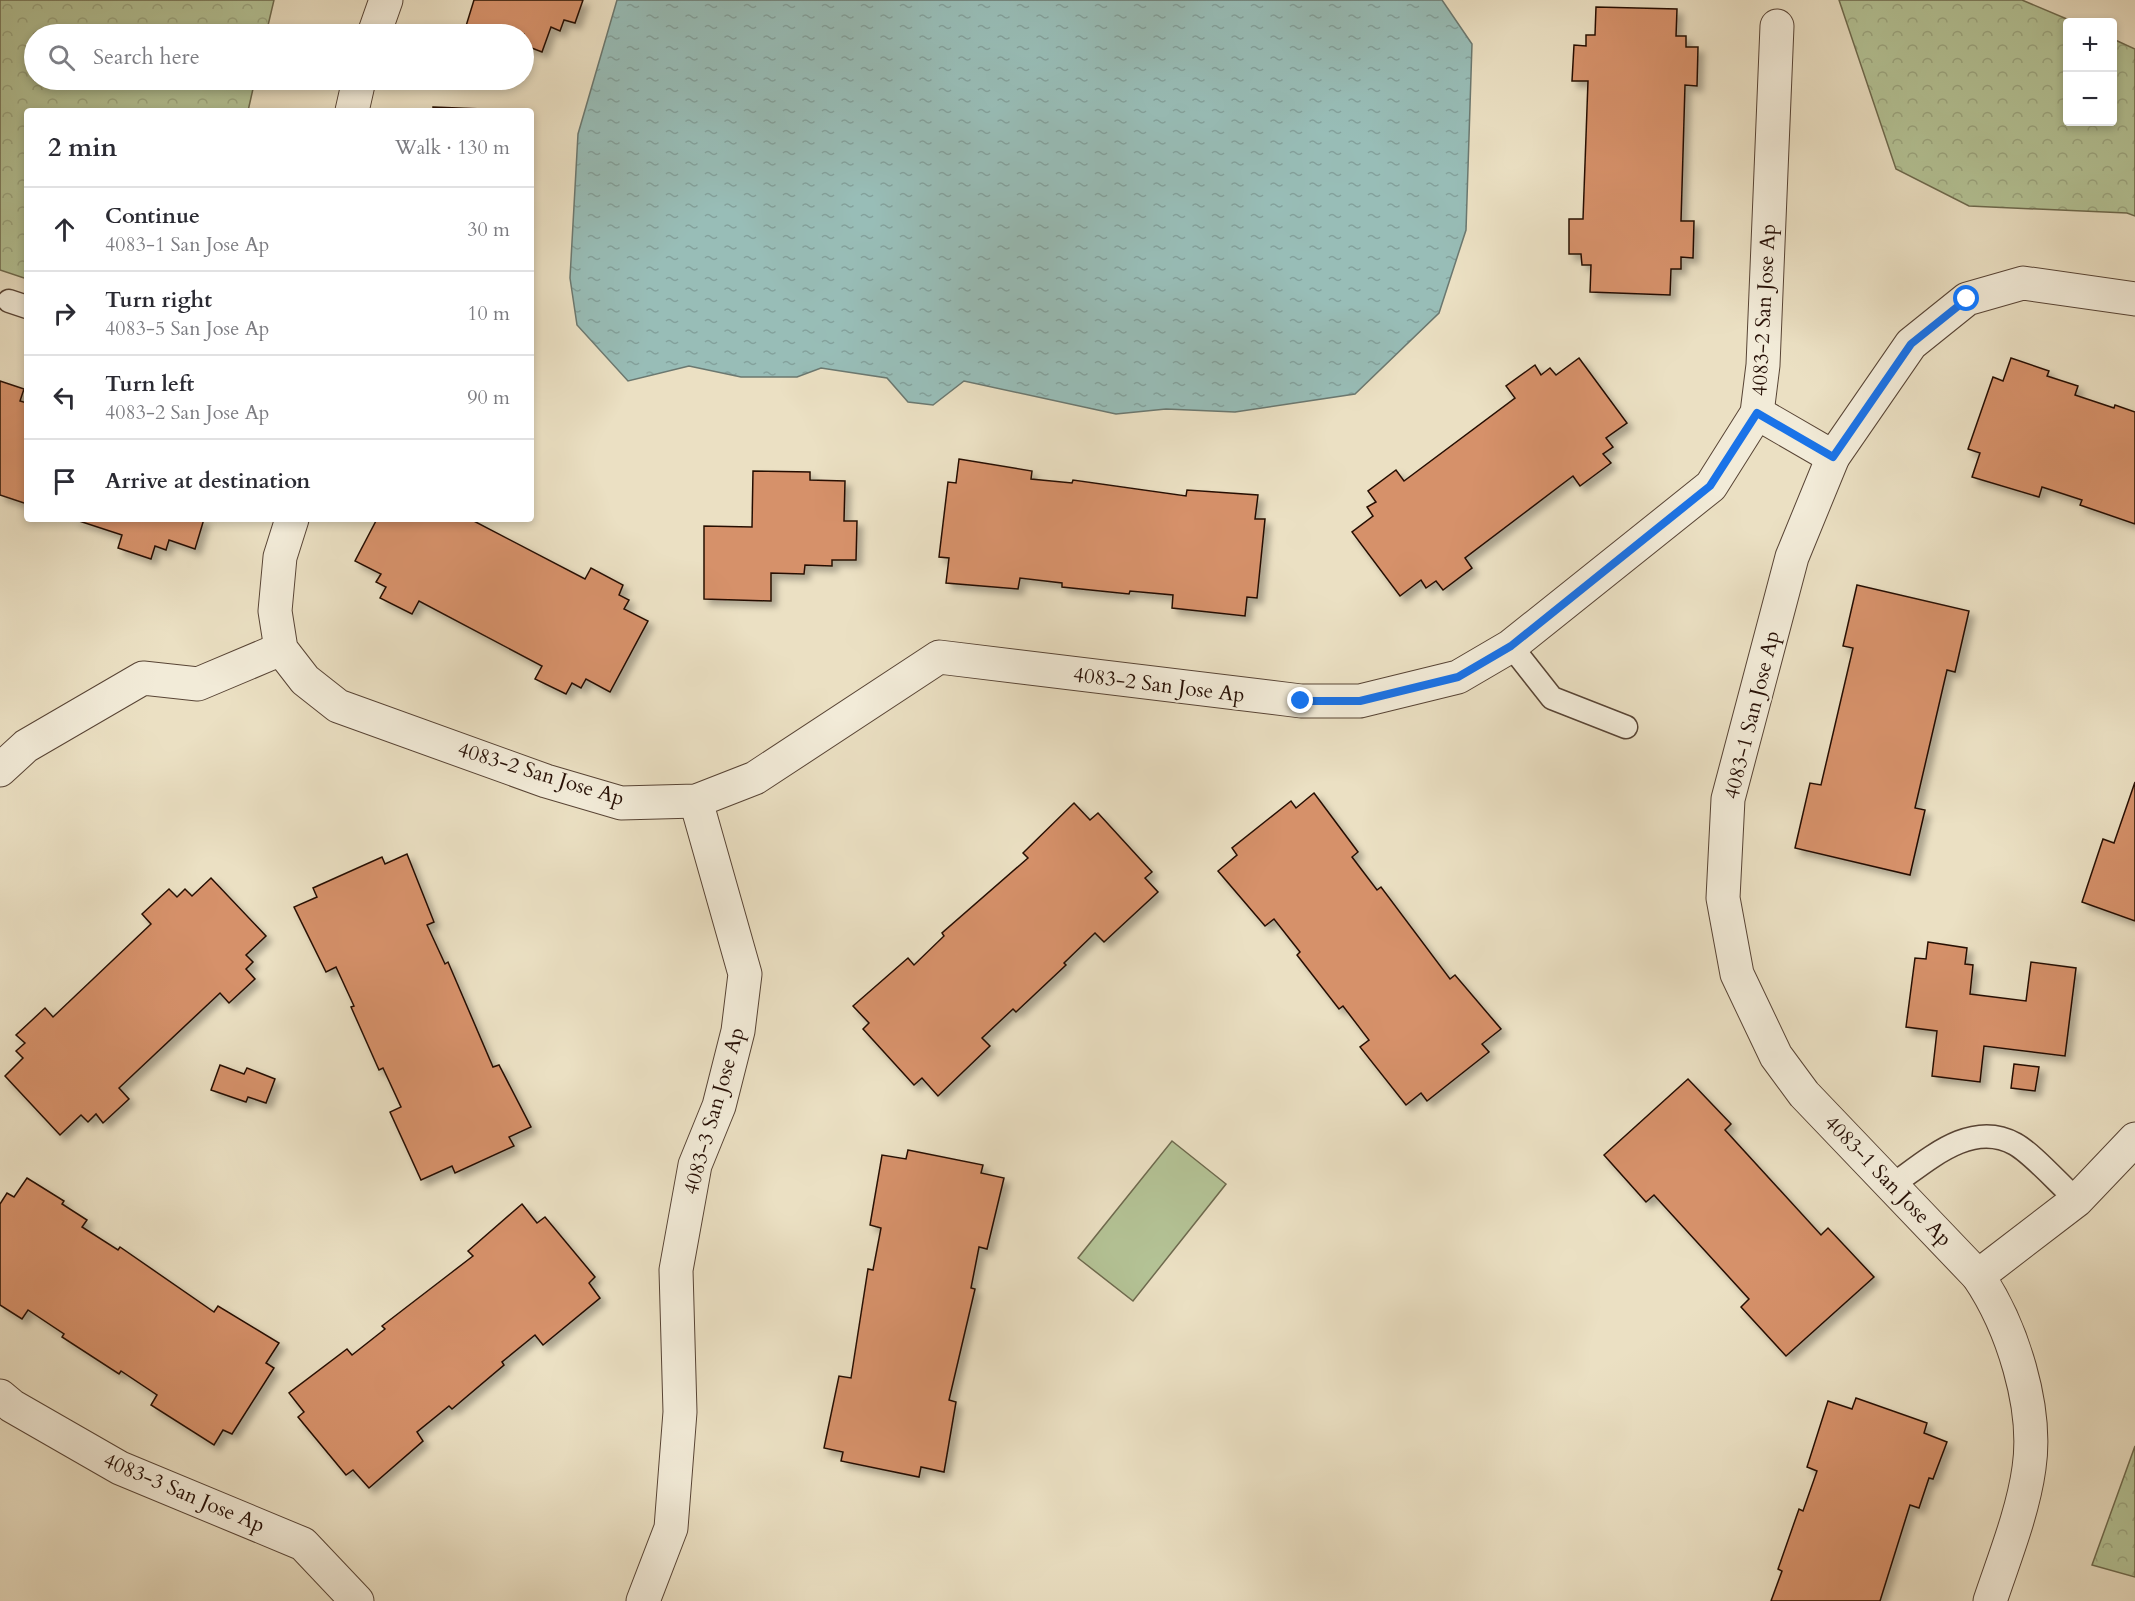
<!DOCTYPE html>
<html lang="en">
<head>
<meta charset="utf-8">
<style>
	body { margin:0; font-family:Cardo,serif; background:#f7f7f7; color:#2b2b33 }
	.controls { position:absolute; right:18px; top:18px; display:grid; overflow:hidden; border-radius:6px; box-shadow:0 3px 9px #0003 }
	.controls button { width:54px; height:54px; display:grid; place-items:center; padding:0; border:0; border-bottom:2px solid #e1e1e2; background:#fff; color:#2b2b33; font:30px sans-serif }
	.stop { position:absolute; width:18px; height:18px; margin:-14px; border:4px solid #1a73e8; border-radius:50%; background:#fff }
	.stop.end { background:#1a73e8; border-color:#fff; box-shadow:0 2px 6px #0008 }
	.list { margin:0; padding:0; list-style:none }
	h2 { display:flex; justify-content:space-between; align-items:center; height:78px; margin:0; padding:0 24px; font-size:26px }
	h2 small { font-size:20px; font-weight:400; color:#7c7c81 }
	.list li { display:grid; grid-template-columns:39px 1fr auto; gap:18px; align-items:center; box-sizing:border-box; height:84px; padding:0 24px; border-top:2px solid #e1e1e2 }
	.list b { display:block; font-size:22px; white-space:nowrap }
	.list p { margin:0; font-size:20px; white-space:nowrap; color:#7c7c81 }
	.list em { font-size:20px; font-style:normal; color:#7c7c81 }
	.icon { flex:none; width:33px; height:33px; fill:none; stroke:currentColor; stroke-width:2; stroke-linecap:round; stroke-linejoin:round }
	.map { position:relative; flex:none; width:2135px; height:1601px; overflow:hidden }
	.search { position:absolute; background:#fff; box-shadow:0 3px 9px #0003; left:24px; top:24px; width:510px; height:66px; display:flex; align-items:center; gap:15px; box-sizing:border-box; padding:0 21px; border-radius:33px; color:#7c7c81; font-size:22px }
	.panel { position:absolute; background:#fff; box-shadow:0 3px 9px #0003; left:24px; top:108px; width:510px; height:414px; border-radius:6px }
	.map>svg:first-child { display:block }
	.grass { fill:#b4c396; stroke:#6e6a4e; stroke-width:1.5 }
	.forest { fill:url(#forest-crowns); stroke:#6e6a4e; stroke-width:1.5 }
	.water { fill:url(#water-ripples); stroke:#6b7870; stroke-width:1.5 }
	.building { fill:#d6916b; stroke:#271006; stroke-width:1.5; filter:url(#shadow) }
	.lines { fill:none; stroke-linecap:round; stroke-linejoin:round }
	.service-casing { stroke:#584435; stroke-width:25 }
	.minor-casing { stroke:#584435; stroke-width:35 }
	.service { stroke:#f2ebd8; stroke-width:22 }
	.minor { stroke:#f2ebd8; stroke-width:33 }
	.route { stroke:#1a73e8; stroke-width:8 }
	.labels { text-anchor:middle; dominant-baseline:central; stroke-width:4.5; stroke-linejoin:round; paint-order:stroke }
	.street-label { font-size:21px; fill:#271006; stroke:#f2ebd8 }
</style>
</head>
<body>
<div class="map">
<svg width="2135" height="1601" viewBox="0 0 2135 1601">
	<defs>
		<pattern id="forest-crowns" width="20" height="18" patternUnits="userSpaceOnUse" patternTransform="scale(1.5)"><rect width="20" height="18" fill="#b4c396"/><path d="M2 6a3 3 0 1 1 6 0M12 15a3 3 0 1 1 6 0" fill="none" stroke="#9ba680"/></pattern>
		<pattern id="water-ripples" width="26" height="14" patternUnits="userSpaceOnUse" patternTransform="scale(1.5)"><rect width="26" height="14" fill="#98bdb7"/><path d="M2 4q2-2 4 0t4 0M15 11q2-2 4 0t4 0" fill="none" stroke="#83a19c"/></pattern>
		<filter id="shadow"><feDropShadow dx="5.5" dy="5.5" stdDeviation="3" flood-color="#0004"/></filter>
	</defs>
	<rect width="100%" height="100%" fill="#ebe0c3"/>
	<filter id="stains"><feTurbulence type="fractalNoise" baseFrequency=".00333" numOctaves="4"/><feColorMatrix values="0 0 0 0 .2 0 0 0 0 .09 0 0 0 0 .02 0 0 0 .5 -.17"/></filter>
	<radialGradient id="worn" r=".72"><stop offset=".6" stop-color="#630" stop-opacity="0"/><stop offset="1" stop-color="#630" stop-opacity=".3"/></radialGradient>
	<polygon class="grass" points="1172,1141 1226,1184 1133,1301 1078,1258"/>
	<g class="forest">
		<polygon points="0,0 274,0 266,34 34,34 34,80 255,80 248,111 27,111 27,279 0,270"/>
		<polygon points="1839,0 2022,0 2074,22 2068,22 2068,122 2112,122 2113,39 2135,49 2135,216 2127,213 1969,206 1896,169"/>
		<polygon points="2135,1446 2135,1577 2092,1565"/>
	</g>
	<polygon class="water" points="617,0 1442,0 1472,44 1466,230 1439,313 1355,394 1235,412 1166,409 1116,414 964,381 933,405 908,402 887,378 821,368 797,377 741,377 689,366 628,381 577,325 570,278 578,134"/>
	<g class="building">
		<polygon points="474,0 583,0 575,23 564,20 560,31 551,27 542,52 524,45 524,34 492,34 466,26"/>
		<polygon points="1596,7 1677,9 1676,36 1686,36 1686,47 1698,47 1697,86 1685,85 1681,221 1694,221 1693,258 1681,257 1681,269 1671,269 1670,295 1590,292 1591,265 1582,265 1581,254 1569,254 1569,219 1583,219 1588,81 1572,81 1574,45 1586,46 1586,35 1595,35"/>
		<polygon points="433,107 509,110 433,111"/>
		<polygon points="1579,358 1627,423 1606,438 1613,447 1603,454 1611,463 1580,486 1573,476 1465,558 1472,568 1443,590 1436,581 1426,588 1421,580 1400,596 1352,532 1373,516 1367,507 1376,502 1368,491 1396,470 1404,481 1515,398 1506,386 1535,365 1541,375 1550,368 1556,375"/>
		<polygon points="2011,358 2049,371 2047,376 2078,386 2075,395 2114,408 2115,405 2135,412 2135,524 2080,505 2082,500 2042,487 2039,497 1972,477 1980,453 1968,449 1993,377 2003,381"/>
		<polygon points="0,381 24,389 20,401 27,403 27,504 0,495"/>
		<polygon points="959,459 1032,471 1031,479 1072,483 1073,480 1186,496 1187,490 1258,495 1255,519 1265,519 1257,598 1247,597 1245,616 1172,608 1173,595 1130,591 1129,594 1062,587 1062,583 1020,578 1018,589 946,583 949,558 939,557 948,482 956,483"/>
		<polygon points="753,471 810,472 810,480 845,481 844,521 857,521 856,560 832,560 832,566 805,565 804,574 771,573 771,601 704,599 704,526 752,527"/>
		<polygon points="73,519 204,519 195,549 169,540 166,550 155,546 151,559 118,548 122,535"/>
		<polygon points="377,519 470,519 585,579 591,568 623,585 619,595 629,600 624,609 648,621 610,692 586,679 581,688 572,683 566,694 535,679 542,666 419,601 412,614 380,598 386,587 376,582 381,574 355,561"/>
		<polygon points="1857,585 1969,611 1955,672 1947,670 1915,808 1925,810 1910,875 1795,848 1810,783 1821,785 1853,648 1843,646"/>
		<polygon points="2135,782 2135,921 2082,902 2103,839 2114,843"/>
		<polygon points="1314,793 1358,852 1352,857 1377,890 1381,887 1450,979 1455,975 1501,1029 1482,1044 1489,1052 1427,1101 1421,1093 1406,1105 1360,1047 1369,1040 1343,1006 1339,1009 1297,955 1300,952 1274,919 1265,926 1218,871 1237,855 1232,848 1291,801 1296,808"/>
		<polygon points="1074,803 1090,820 1098,813 1152,872 1145,878 1158,892 1104,942 1095,933 1064,963 1066,965 1016,1012 1013,1009 982,1038 990,1046 938,1096 922,1078 914,1085 863,1029 869,1023 853,1006 908,958 914,965 944,936 942,933 1028,858 1023,853"/>
		<polygon points="407,854 434,922 427,925 445,964 448,962 493,1067 499,1065 531,1127 509,1137 514,1146 455,1173 452,1166 421,1180 390,1112 401,1107 383,1068 379,1070 351,1007 354,1006 336,967 326,972 294,907 317,897 313,888 382,857 385,864"/>
		<polygon points="211,878 266,936 246,955 253,962 246,969 255,979 229,1003 220,993 119,1088 129,1099 103,1123 96,1114 88,1122 81,1115 60,1135 5,1076 23,1058 16,1051 25,1043 16,1035 45,1008 53,1017 151,924 142,914 169,889 177,897 185,889 192,896"/>
		<polygon points="1928,942 1967,948 1965,964 1973,965 1970,994 2026,1001 2031,962 2076,968 2065,1056 1984,1046 1980,1082 1932,1076 1937,1031 1906,1027 1915,958 1926,959"/>
		<polygon points="2014,1064 2039,1067 2035,1091 2011,1088"/>
		<polygon points="220,1065 244,1074 247,1068 275,1079 266,1103 248,1097 246,1102 211,1090"/>
		<polygon points="1688,1079 1731,1124 1725,1130 1821,1235 1828,1228 1874,1277 1786,1356 1741,1307 1749,1299 1654,1195 1646,1202 1604,1155"/>
		<polygon points="908,1150 983,1165 981,1173 1004,1178 987,1249 979,1247 971,1288 975,1289 949,1400 956,1402 944,1472 921,1467 919,1477 841,1461 843,1452 824,1448 839,1376 851,1378 868,1269 873,1270 881,1228 870,1225 882,1155 906,1159"/>
		<polygon points="27,1178 64,1201 62,1204 87,1220 82,1227 118,1250 120,1247 214,1312 218,1306 279,1343 266,1363 274,1368 232,1434 223,1430 214,1445 151,1405 157,1395 121,1371 119,1374 62,1337 64,1334 28,1310 22,1319 0,1305 0,1204 7,1193 14,1197"/>
		<polygon points="522,1204 537,1223 545,1217 595,1277 589,1283 600,1298 543,1345 535,1335 502,1362 504,1365 452,1409 449,1406 417,1432 423,1441 369,1488 353,1470 346,1475 298,1417 304,1412 289,1393 347,1349 352,1355 385,1329 382,1326 473,1256 468,1251"/>
		<polygon points="1856,1398 1927,1423 1924,1433 1947,1442 1933,1479 1929,1478 1919,1508 1910,1505 1880,1601 1771,1601 1782,1571 1778,1569 1799,1509 1803,1511 1817,1471 1807,1467 1828,1401 1852,1409"/>
	</g>
	<g class="lines">
		<g class="service-casing">
			<g id="service">
				<polyline points="9,301 27,307"/>
				<polyline points="1511,646 1552,698 1626,727"/>
				<path d="M 1891,1186 C 1926,1162 1970,1119 2015,1144 C 2033,1154 2060,1185 2077,1200"/>
			</g>
		</g>
		<g class="minor-casing">
			<g id="minor">
				<polyline points="374,34 386,0"/>
				<polyline points="352,111 359,80"/>
				<polyline points="1757,413 1833,457"/>
				<polyline points="292,519 280,557 275,611 281,649 305,680 338,706 546,781 621,803 696,801 755,778 939,657 1301,701 1360,701 1458,677 1511,646 1711,486 1757,413 1763,365 1777,26"/>
				<polyline points="0,770 26,746 143,678 198,684 281,649"/>
				<polyline points="1978,1276 2077,1200 2135,1139"/>
				<polyline points="0,1396 12,1406 120,1468 303,1544 357,1601"/>
				<polyline points="643,1601 671,1528 680,1412 676,1270 695,1165 719,1106 738,1031 745,974 696,801"/>
				<path d="M 1990,1601 C 2004,1559 2023,1512 2029,1468 C 2038,1407 2012,1326 1978,1276 L 1804,1094 L 1776,1056 L 1737,974 L 1723,898 L 1728,799 L 1792,557 L 1833,457 L 1911,344 L 1967,299 L 2023,283 L 2135,299"/>
			</g>
		</g>
		<use href="#service" class="service"/>
		<use href="#minor" class="minor"/>
	</g>
	<g class="lines">
		<polyline class="route" points="1301,701 1360,701 1458,677 1511,646 1710,486 1757,413 1833,457 1911,344 1967,299"/>
	</g>
	<g class="labels">
		<g class="street-label">
			<text transform="translate(1764 310) rotate(-87)">4083-2 San Jose Ap</text>
			<text transform="translate(1159 685) rotate(7)">4083-2 San Jose Ap</text>
			<text transform="translate(1752 715) rotate(-76)">4083-1 San Jose Ap</text>
			<text transform="translate(541 774) rotate(17)">4083-2 San Jose Ap</text>
			<text transform="translate(714 1111) rotate(-74)">4083-3 San Jose Ap</text>
			<text transform="translate(1888 1181) rotate(46)">4083-1 San Jose Ap</text>
			<text transform="translate(184 1493) rotate(23)">4083-3 San Jose Ap</text>
		</g>
	</g>
	<rect width="100%" height="100%" filter="url(#stains)"/>
	<rect width="100%" height="100%" fill="url(#worn)"/>
</svg>
<div class="controls">
<button>+</button>
<button>−</button>
</div>
<div class="stop" style="left:1967px;top:299px"></div>
<div class="stop end" style="left:1301px;top:701px"></div>
<div class="search"><svg class="icon" aria-label="search" viewBox="0 0 24 24"><circle cx="10" cy="10" r="6"/><path d="M15 15l6 6"/></svg>Search here</div>
<section class="panel">
<h2>2 min<small>Walk · 130 m</small></h2>
<ul class="list">
<li><svg class="icon" aria-label="ahead" viewBox="0 0 24 24"><path d="M12 20V5M6 11l6-6 6 6"/></svg><div><b>Continue</b><p>4083-1 San Jose Ap</p></div><em>30 m</em></li>
<li><svg class="icon" aria-label="right" viewBox="0 0 24 24"><path d="M7 20v-9h11M14 6l5 5-5 5"/></svg><div><b>Turn right</b><p>4083-5 San Jose Ap</p></div><em>10 m</em></li>
<li><svg class="icon" aria-label="left" viewBox="0 0 24 24"><path d="M17 20v-9H6M10 6l-5 5 5 5"/></svg><div><b>Turn left</b><p>4083-2 San Jose Ap</p></div><em>90 m</em></li>
<li><svg class="icon" aria-label="arrive" viewBox="0 0 24 24"><path d="M6 21V4h12l-3 4 3 4H6"/></svg><div><b>Arrive at destination</b></div></li>
</ul>
</section>
</div>
</body>
</html>
